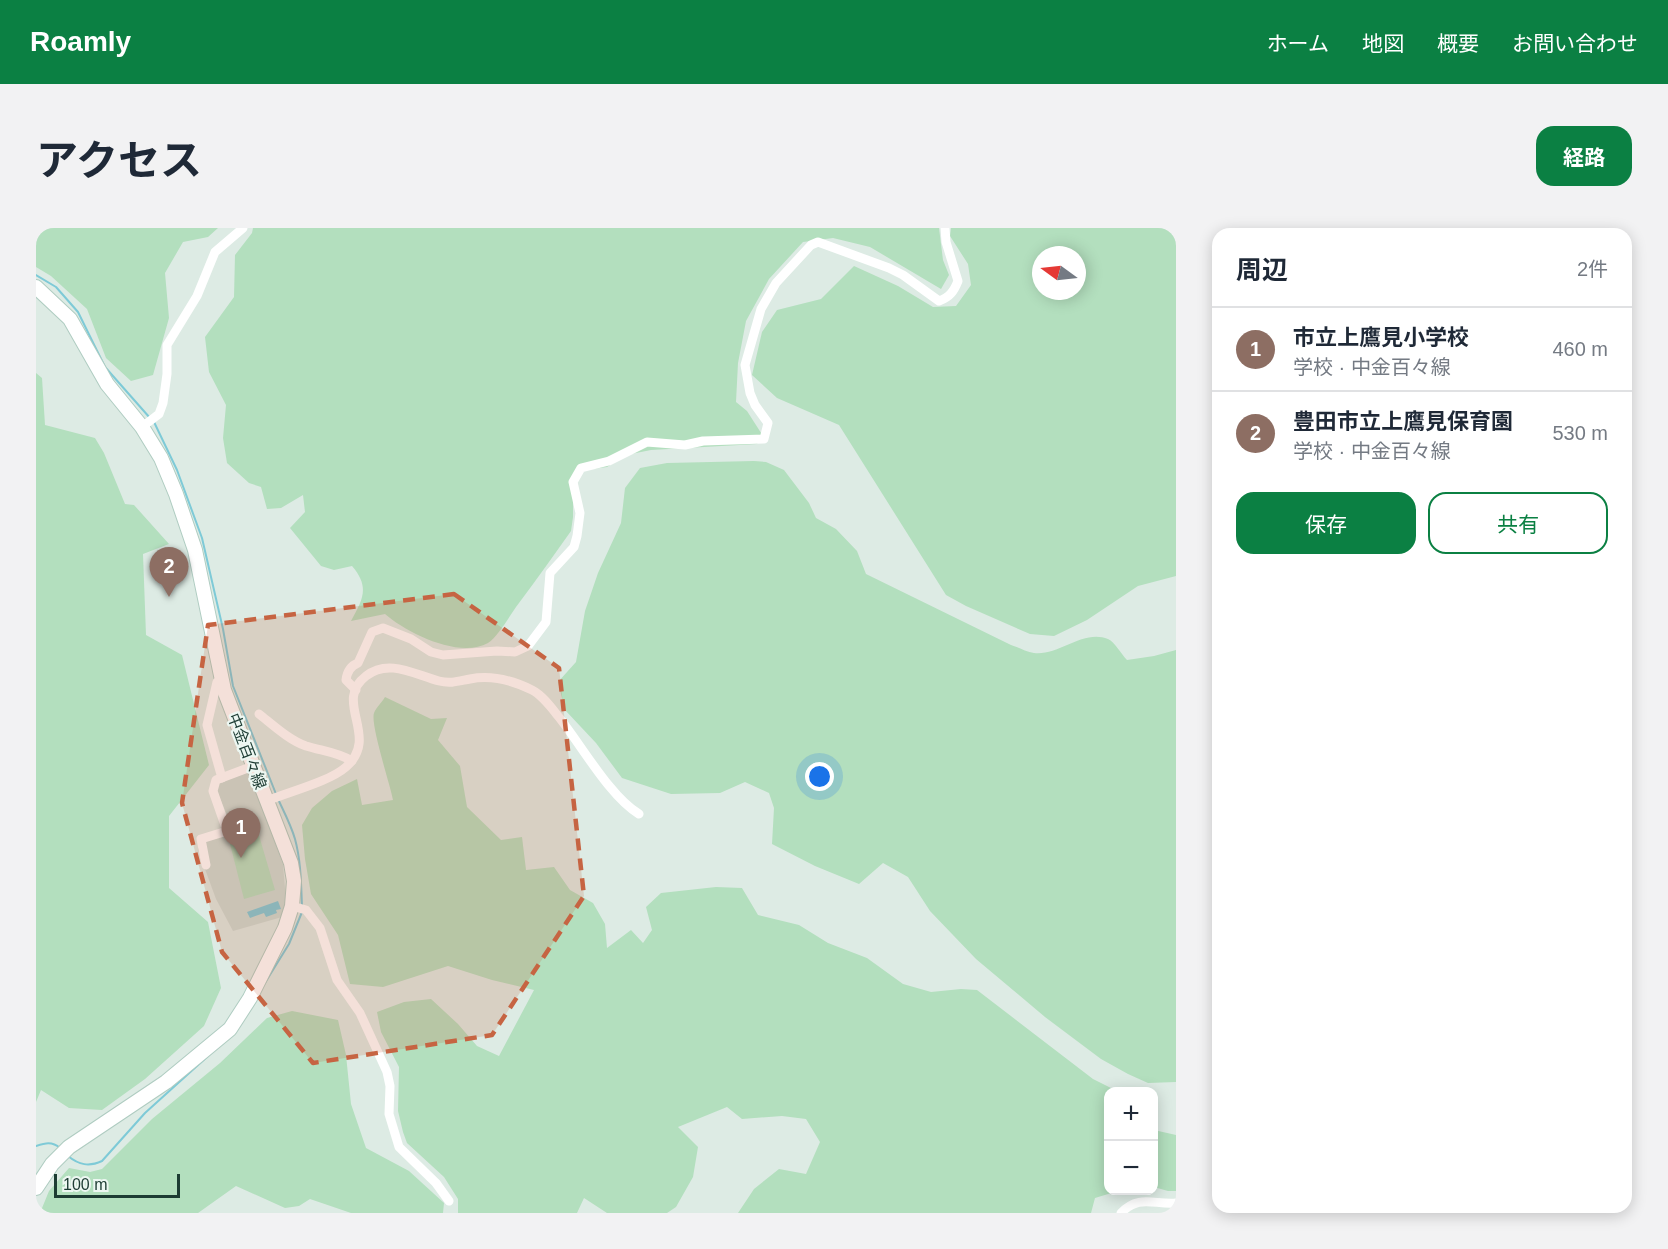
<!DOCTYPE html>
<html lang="ja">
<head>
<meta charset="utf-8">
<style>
	body { margin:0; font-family:Arial,"Noto Sans JP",sans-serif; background:#f2f2f3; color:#1f2937 }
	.controls { position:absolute; right:18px; bottom:18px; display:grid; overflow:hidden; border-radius:12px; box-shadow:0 3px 15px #0003 }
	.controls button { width:54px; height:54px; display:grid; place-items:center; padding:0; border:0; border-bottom:2px solid #e0e1e3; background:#fff; color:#1f2937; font:30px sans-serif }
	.compass { position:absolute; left:996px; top:18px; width:54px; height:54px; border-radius:50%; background:#fff; box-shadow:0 3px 15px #0003; rotate:285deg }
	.scale { position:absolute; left:18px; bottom:15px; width:126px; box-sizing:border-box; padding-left:6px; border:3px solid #1d3c33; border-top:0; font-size:16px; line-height:21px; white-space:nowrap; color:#1d3c33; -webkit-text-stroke:4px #edf7f2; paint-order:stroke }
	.you { position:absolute; left:784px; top:549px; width:21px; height:21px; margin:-15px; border:4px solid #fff; border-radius:50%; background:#1a73e8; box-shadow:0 0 0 9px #1a73e833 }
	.badge { display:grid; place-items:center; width:39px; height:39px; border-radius:50%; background:#0b8043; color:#fff; font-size:20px; font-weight:700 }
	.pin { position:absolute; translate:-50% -50px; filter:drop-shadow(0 2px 3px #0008) }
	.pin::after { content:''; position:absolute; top:32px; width:21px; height:18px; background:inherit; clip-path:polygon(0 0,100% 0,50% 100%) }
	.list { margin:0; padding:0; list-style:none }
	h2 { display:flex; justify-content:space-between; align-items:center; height:78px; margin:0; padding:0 24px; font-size:26px }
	h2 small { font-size:20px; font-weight:400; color:#747a83 }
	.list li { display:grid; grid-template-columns:39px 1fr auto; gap:18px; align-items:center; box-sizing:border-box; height:84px; padding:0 24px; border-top:2px solid #e0e1e3 }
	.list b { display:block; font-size:22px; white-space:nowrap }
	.list p { margin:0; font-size:20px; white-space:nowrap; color:#747a83 }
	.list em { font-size:20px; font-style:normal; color:#747a83 }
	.actions { display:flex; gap:12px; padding:18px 24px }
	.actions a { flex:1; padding:14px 0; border:2px solid #0b8043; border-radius:18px; text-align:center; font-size:21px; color:#0b8043 }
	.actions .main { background:#0b8043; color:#fff }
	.map { position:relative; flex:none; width:1140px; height:985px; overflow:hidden; border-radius:18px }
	header { display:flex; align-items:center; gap:36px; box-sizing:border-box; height:84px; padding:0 30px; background:#0b8043; color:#fff }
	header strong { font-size:28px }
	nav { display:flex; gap:33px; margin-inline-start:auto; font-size:21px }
	.intro { display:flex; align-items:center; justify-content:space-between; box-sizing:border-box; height:144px; padding:0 36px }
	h1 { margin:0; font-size:42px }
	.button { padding:15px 27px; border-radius:18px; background:#0b8043; color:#fff; font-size:21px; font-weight:700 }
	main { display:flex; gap:36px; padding:0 36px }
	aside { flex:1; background:#fff; border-radius:18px; box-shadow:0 3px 15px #0003 }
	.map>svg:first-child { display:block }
	.built { fill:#cbdbd3 }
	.green { fill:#b3dfbe; fill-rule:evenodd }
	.water { fill:#7ecad7 }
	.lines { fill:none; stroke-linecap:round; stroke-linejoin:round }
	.stream { stroke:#7ecad7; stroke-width:2 }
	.secondary-casing { stroke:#afccc1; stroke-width:16 }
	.minor { stroke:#fff; stroke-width:9 }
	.secondary { stroke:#fff; stroke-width:14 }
	.marked { fill:#c66442; fill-opacity:0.2; stroke:#c66442; stroke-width:4.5; stroke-dasharray:12 8; stroke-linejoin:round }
	.labels { text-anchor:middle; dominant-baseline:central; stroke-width:4.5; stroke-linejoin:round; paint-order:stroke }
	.street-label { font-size:16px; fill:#1d3c33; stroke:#edf7f2 }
</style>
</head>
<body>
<header>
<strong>Roamly</strong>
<nav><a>ホーム</a><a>地図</a><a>概要</a><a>お問い合わせ</a></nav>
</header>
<div class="intro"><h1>アクセス</h1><a class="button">経路</a></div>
<main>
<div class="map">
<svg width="1140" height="985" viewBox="0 0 1140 985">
	<rect width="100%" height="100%" fill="#ddebe4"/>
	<polygon class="built" points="214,544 247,637 250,672 246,689 197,703 180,671 162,622 162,614 195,597 181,563 183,554"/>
	<g class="green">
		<polygon points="0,0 182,0 172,9 147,14 129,45 133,90 117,147 95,153 70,130 51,81 15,48 0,39"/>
		<path d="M 217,0 L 903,0 L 907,32 L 913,47 L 905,61 L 834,19 L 797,10 L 767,14 L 733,51 L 710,93 L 702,135 L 700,174 L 711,183 L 727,208 L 721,216 L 615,222 L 590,227 L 571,239 L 541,243 L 537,268 L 537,289 L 535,303 C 518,327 501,351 483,375 C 475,385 463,408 452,415 C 423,431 371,405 349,386 L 315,393 C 327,371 334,359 316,338 L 298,342 L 285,338 L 254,300 L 269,284 L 267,267 L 245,280 L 231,281 L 225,259 L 213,255 L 191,235 L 187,210 L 190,177 L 173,144 L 169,109 L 198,69 L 199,27 L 216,5 Z"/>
		<path d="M 915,0 L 1140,0 L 1140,348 L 1102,358 L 1051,392 L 1018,408 L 994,406 L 930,378 L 910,367 L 803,197 L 741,170 L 716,147 L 726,104 L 741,82 L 785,71 L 818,38 L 862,58 L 897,79 L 920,78 L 935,57 L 932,36 L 914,8 ZM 1005,27 L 1041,27 L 1041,63 L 1005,63 Z"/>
		<polygon points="0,145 6,150 9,197 59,210 68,225 89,276 98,277 133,316 107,326 110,407 146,427 173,537 133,588 133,660 172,694 185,760 168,798 109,851 66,882 33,880 5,862 0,874"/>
		<path d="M 718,233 L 730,234 L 748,242 L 773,275 L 780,290 L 800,301 L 821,323 L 830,346 L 975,417 C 982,419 990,424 998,425 C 1023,428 1047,401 1072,411 C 1079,414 1085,426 1091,432 L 1118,428 L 1140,422 L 1140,854 L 1112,855 L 1092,846 L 1065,831 L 1009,789 L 940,731 L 894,683 L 872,649 L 847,635 L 823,656 L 779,638 L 736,616 L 738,580 L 733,565 L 709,554 L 684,565 L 635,566 L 586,550 L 560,515 L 529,482 L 522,454 L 540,434 L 549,383 L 562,345 L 585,295 L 589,260 L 604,240 L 631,235 Z"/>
		<path d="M 349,469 L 395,491 L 411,490 L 402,512 L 424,538 L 431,579 L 465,612 L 486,609 L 490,642 L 518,639 L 534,662 L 557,675 L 569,696 L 571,720 L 595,702 L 607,715 L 616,702 L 610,679 L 625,665 L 680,659 L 706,660 L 722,687 L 763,697 L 792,715 L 831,730 L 867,756 L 895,764 L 925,761 L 941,762 L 1057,851 L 1081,863 L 1072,864 L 1072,962 L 1082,963 L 1059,970 L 1055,985 L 702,985 L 718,961 L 743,941 L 770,946 L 784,914 L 770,891 L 746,888 L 706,891 L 691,879 L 642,899 L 662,919 L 657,949 L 640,979 L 631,985 L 571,985 L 548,970 L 541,985 L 422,985 L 422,971 L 408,949 L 371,915 L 367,904 L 362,883 L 363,839 L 345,804 L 341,784 L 368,774 L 395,771 L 422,796 L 441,818 L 463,828 L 498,762 L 456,752 L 412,738 L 347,759 L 314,756 L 302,707 L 275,666 L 269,631 L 266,597 L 276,580 L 296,563 L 321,551 L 326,577 L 357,572 C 354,556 334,496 338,485 C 340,480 346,474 349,469 Z"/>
		<polygon points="222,604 239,662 208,671 194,616 203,610"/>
		<polygon points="256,783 302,792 310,827 315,876 330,920 373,943 408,975 407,985 315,985 274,971 263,978 249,980 200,958 162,985 4,985 13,963 33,940 54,944 66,941 116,891 184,835 231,790"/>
		<polygon points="1118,902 1140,907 1140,963 1132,963 1118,959"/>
	</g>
	<polygon class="water" points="242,673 245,681 240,682 241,685 230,689 228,685 214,690 211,684"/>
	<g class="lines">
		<g class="stream">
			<polyline points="0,47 20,59 42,84 69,139 114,190"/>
			<polyline points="118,194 141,242 166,310 187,401 197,458 240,566"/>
			<path d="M 242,571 C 248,584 255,597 259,611 C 265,633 265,656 266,678"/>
			<polyline points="227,758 253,716 266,684"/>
			<path d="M 0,918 C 9,915 16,913 24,920"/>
			<path d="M 32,928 C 43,937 53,939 66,933 L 109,885 L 172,828"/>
		</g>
		<g class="secondary-casing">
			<polyline id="secondary" points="0,59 34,91 71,156 106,199 125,230 140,266 159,322 188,462 255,635 258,653 256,678 249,700 214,770 194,801 130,854 33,919 16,936 0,960"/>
		</g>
		<g class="minor">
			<polyline points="106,199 123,186 127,175 131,146 131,117 161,68 179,24 207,0"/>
			<polyline points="186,452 181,454 171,497 186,550"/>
			<path d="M 320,462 L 310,452 C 311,444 314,438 322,435 L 336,404 L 347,400 L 375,411 L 395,424 L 407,427 L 461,423 L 479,424 L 492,418 L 510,394 L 514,345 L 538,319 L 541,308 L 544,285 L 537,254 L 545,240 L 573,233 L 611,214 L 649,217 L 667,213 L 728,211 L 732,195 L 719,177 L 714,165 L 709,137 L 725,81 L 740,55 L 775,17 L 782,14 L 853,40 L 867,47 L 903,73 C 914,69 918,63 922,53 L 910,14 L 909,0"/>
			<path d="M 223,486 C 237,497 253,512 270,518 C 286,523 301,524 316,533"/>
			<path d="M 231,573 C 252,564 293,554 310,539 C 345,508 296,474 330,448 C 353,430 379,447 403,453 C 415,456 423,453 434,451 C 455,447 478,453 496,462 C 506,467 515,479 522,488 C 544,515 574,569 603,586"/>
			<polyline points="170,637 165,611 191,603 177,563 180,552 217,538"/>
			<polyline points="256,678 270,682 284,700 301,752 324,785 351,844 354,858 353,886 363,919 400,955 413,973"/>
			<path d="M 1085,985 C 1103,966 1118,977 1140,975"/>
		</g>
		<use href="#secondary" class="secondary"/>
	</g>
	<path class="marked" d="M 418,366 L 523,440 L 548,668 L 456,807 L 277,835 L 186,724 L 146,575 L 172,397 Z"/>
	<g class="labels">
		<g class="street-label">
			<text transform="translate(211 523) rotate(69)">中金百々線</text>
		</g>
	</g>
</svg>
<div class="controls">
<button>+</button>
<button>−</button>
</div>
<svg class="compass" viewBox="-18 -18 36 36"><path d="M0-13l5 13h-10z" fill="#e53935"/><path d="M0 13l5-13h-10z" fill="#747a83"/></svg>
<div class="scale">100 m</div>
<div class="you"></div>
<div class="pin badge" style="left:205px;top:630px;background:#8d6e63">1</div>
<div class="pin badge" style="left:133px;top:369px;background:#8d6e63">2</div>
</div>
<aside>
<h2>周辺<small>2件</small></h2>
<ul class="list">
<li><span class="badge" style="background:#8d6e63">1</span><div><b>市立上鷹見小学校</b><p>学校 · 中金百々線</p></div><em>460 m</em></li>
<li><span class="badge" style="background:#8d6e63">2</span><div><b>豊田市立上鷹見保育園</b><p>学校 · 中金百々線</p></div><em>530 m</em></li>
</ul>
<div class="actions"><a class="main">保存</a><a>共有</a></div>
</aside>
</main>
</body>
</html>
